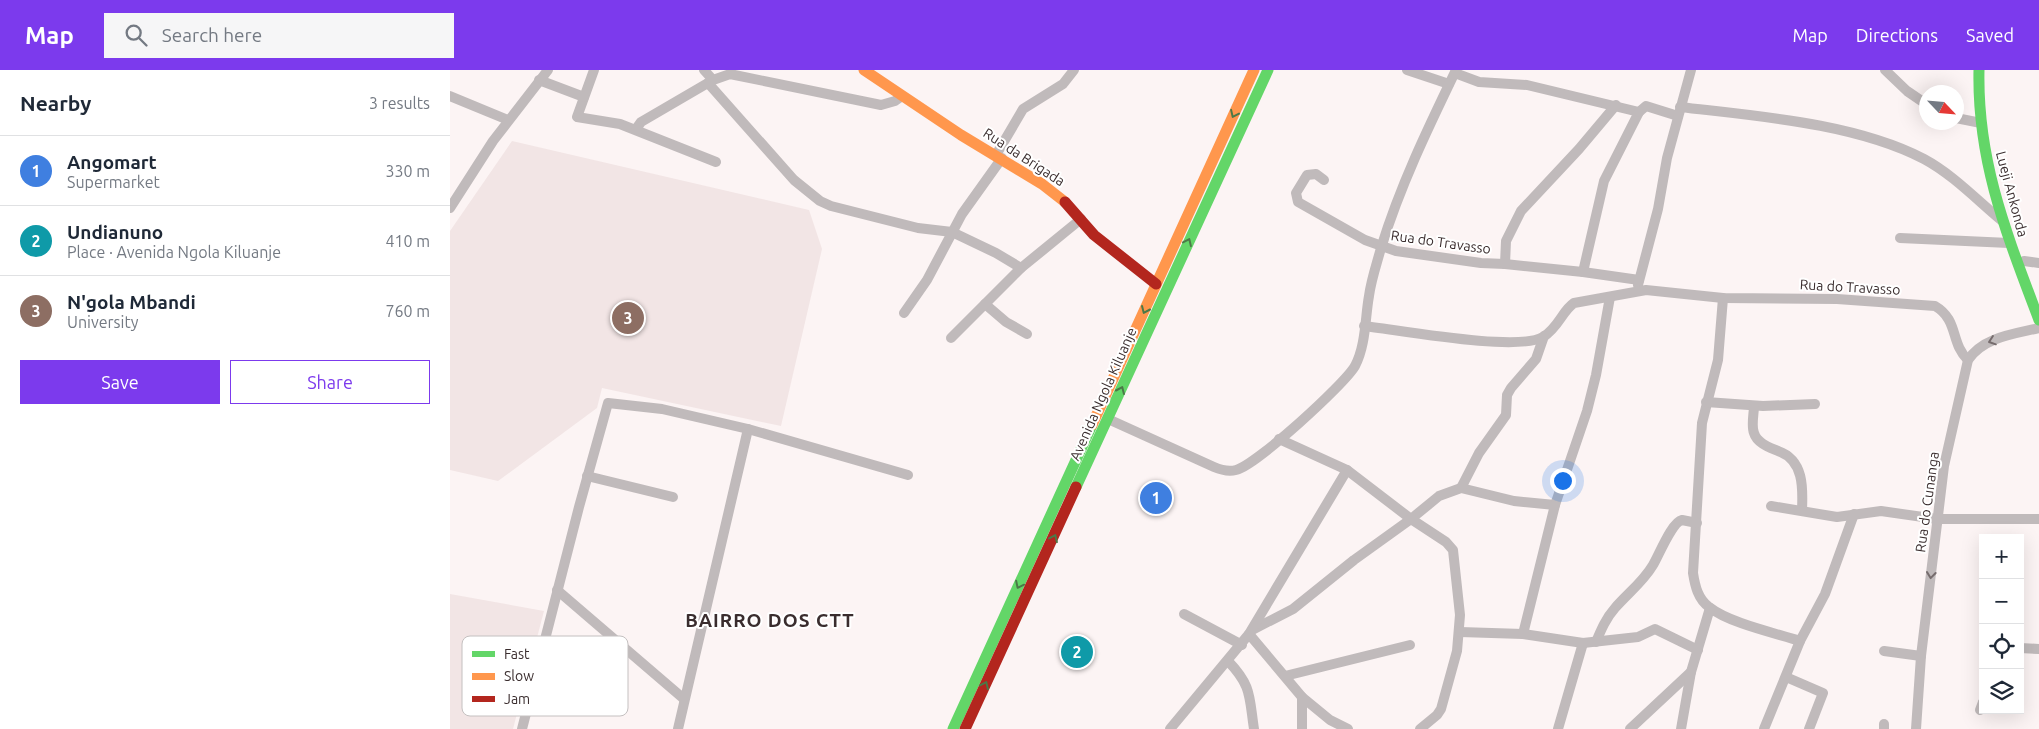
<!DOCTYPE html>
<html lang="en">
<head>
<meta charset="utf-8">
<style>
	body { margin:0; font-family:Ubuntu,sans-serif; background:#f6f6f7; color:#1f2937 }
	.controls { position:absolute; right:15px; bottom:15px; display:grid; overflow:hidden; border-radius:0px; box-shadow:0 5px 20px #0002 }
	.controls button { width:45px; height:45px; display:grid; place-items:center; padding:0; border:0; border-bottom:1px solid #e0e1e3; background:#fff; color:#1f2937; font:25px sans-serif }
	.compass { position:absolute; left:1469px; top:15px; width:45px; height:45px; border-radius:50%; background:#fff; box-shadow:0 5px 20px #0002; rotate:116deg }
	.you { position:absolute; left:1112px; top:410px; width:18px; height:18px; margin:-12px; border:4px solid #fff; border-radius:50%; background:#1a73e8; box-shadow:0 0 0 8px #1a73e833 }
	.badge { display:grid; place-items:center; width:32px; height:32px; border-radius:50%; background:#7c3aed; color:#fff; font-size:16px; font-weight:700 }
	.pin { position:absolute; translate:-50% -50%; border:2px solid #fff; box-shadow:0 1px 5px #0006 }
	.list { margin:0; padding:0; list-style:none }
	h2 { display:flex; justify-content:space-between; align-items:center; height:65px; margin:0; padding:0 20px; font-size:21px }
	h2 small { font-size:16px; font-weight:400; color:#747a83 }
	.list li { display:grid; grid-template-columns:32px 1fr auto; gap:15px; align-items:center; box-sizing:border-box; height:70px; padding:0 20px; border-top:1px solid #e0e1e3 }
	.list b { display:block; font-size:19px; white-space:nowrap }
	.list p { margin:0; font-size:16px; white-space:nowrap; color:#747a83 }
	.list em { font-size:16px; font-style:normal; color:#747a83 }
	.actions { display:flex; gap:10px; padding:15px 20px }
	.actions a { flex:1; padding:11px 0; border:1px solid #7c3aed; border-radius:0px; text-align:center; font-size:18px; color:#7c3aed }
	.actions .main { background:#7c3aed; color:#fff }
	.icon { flex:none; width:28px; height:28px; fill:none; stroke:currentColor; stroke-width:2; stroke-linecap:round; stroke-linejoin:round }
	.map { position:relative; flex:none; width:1589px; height:659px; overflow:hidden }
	header { display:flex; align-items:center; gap:30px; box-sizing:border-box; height:70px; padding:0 25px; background:#7c3aed; color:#fff }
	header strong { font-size:24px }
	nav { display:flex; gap:28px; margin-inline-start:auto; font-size:18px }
	.search { width:350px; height:45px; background:#f6f6f7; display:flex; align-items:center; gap:12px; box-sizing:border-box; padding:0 18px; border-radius:0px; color:#747a83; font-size:19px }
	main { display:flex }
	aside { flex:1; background:#fff }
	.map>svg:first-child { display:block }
	.built { fill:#f2e5e5 }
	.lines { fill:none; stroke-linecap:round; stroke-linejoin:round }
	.street { stroke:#c0babb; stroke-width:10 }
	.fast { stroke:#63d668; stroke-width:11 }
	.slow { stroke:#ff974d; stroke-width:11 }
	.jam { stroke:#b3261e; stroke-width:11 }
	.oneway { stroke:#4c7948 }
	.oneway2 { stroke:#766c6d }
	.labels { text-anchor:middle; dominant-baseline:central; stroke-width:4; stroke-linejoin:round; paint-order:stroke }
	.street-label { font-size:14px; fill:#3a2d2e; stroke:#fff }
	.district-label { font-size:19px; font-weight:bold; letter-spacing:1px; fill:#3a2d2e; stroke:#fff }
	.key { fill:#fff; stroke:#c4c0c0; stroke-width:1 }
	.key-label { font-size:14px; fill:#3a2d2e }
</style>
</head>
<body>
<header>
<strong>Map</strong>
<div class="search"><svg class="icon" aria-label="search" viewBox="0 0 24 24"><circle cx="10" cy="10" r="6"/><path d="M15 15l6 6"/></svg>Search here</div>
<nav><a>Map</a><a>Directions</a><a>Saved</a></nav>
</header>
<main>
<aside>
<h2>Nearby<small>3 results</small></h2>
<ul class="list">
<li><span class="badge" style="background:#3f7fe0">1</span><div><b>Angomart</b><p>Supermarket</p></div><em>330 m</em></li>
<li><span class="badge" style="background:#0f9aa8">2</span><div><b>Undianuno</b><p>Place · Avenida Ngola Kiluanje</p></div><em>410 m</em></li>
<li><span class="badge" style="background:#8d6e63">3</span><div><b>N'gola Mbandi</b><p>University</p></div><em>760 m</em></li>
</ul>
<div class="actions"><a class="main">Save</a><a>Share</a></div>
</aside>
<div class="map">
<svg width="1589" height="659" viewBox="0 0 1589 659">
	<rect width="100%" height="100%" fill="#fcf4f4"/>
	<g class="built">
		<polygon points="62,71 359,140 372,179 331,356 152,318 147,338 48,411 0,400 0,161"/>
		<polygon points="0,524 94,541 63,659 0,659"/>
	</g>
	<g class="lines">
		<g class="street">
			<polyline points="144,0 127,47 170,54 266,92"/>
			<polyline points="254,0 263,10"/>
			<polyline points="957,0 999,14"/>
			<polyline points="1435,0 1457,21 1476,34"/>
			<polyline points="1005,3 1029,12 1077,15 1189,42 1154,111 1133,202"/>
			<polyline points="89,10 134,27"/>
			<polyline points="258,13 344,110 370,131 381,136 468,158 502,162 546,183 571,198"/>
			<polyline points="0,26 58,50"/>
			<path d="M 1230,37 C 1306,46 1405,53 1474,89 C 1502,104 1526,129 1551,150"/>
			<polyline points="1189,42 1196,36 1228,46"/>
			<polyline points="1506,48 1531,53"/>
			<polyline points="186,59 191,52 263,10 280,4 431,35 445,31 452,26"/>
			<polyline points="546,85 573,39 613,14 624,0"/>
			<polyline points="874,110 866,104 857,105 846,123 848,132 915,170 946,181 1031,193 1055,194 1133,202 1189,210"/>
			<polyline points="0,138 43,71 98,0"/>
			<polyline points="1450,168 1559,173"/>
			<polyline points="1574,191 1589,193"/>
			<polyline points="1055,194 1056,171 1071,141 1129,79 1166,35"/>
			<polyline points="1188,215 1208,139 1217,88 1241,0"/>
			<path d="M 1273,228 L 1268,290 L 1252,353 L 1243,503 C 1245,516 1248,529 1259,537 C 1279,553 1325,563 1350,571 L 1314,659"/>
			<polyline points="535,234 556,252 577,264"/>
			<polyline points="454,243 477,210 512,144 552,88"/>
			<path d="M 914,256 C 949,260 1067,282 1093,267 C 1109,257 1112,241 1124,233 L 1196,220 L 1273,228 L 1387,229 L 1485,236 C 1509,250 1500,273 1518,290"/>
			<polyline points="501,268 571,198 631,149"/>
			<polyline points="1256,332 1313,336 1365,334"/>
			<path d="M 1304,336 C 1304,343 1301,356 1304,363 C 1307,373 1319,377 1328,381 C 1354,390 1353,418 1352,440"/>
			<path d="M 658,349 L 764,397 C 771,400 778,402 786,400 C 806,395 894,315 905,296 C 916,275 915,248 919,226 C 921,210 927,193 931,178 C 950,116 978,58 1006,0"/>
			<polyline points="897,400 961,449 989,426 1011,418 1064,431 1105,435"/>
			<polyline points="137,406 223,427"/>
			<polyline points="1011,418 1029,383 1056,345 1057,325 1061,318 1086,289 1094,266"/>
			<polyline points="1321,436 1387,447 1431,441 1487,449 1589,449"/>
			<polyline points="107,520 234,629"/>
			<polyline points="734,544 792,575"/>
			<polyline points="802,560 843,539 904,490 961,449 996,472 1003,480 1010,545 1007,581 991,639 987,645 970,659"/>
			<polyline points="1010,562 1073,564 1133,573 1188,567 1205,559 1248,580"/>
			<polyline points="799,564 852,627 852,659"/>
			<polyline points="1073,564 1105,435 1137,341 1146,305 1160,227"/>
			<polyline points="1350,571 1375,524 1404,444"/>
			<path d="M 1146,572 C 1151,560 1156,548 1165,538 C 1178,523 1193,512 1203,495 C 1209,485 1222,452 1232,450 L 1247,453"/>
			<polyline points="1570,578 1589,579"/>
			<polyline points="1434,581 1471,586"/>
			<path d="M 778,591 C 802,616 799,626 804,659"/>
			<polyline points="835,606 960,575"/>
			<polyline points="1336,607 1373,623 1359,659"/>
			<polyline points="852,627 880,650 898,659"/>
			<polyline points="1530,640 1533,632"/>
			<polyline points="72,659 129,437 158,333 212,339 298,359 458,405"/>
			<polyline points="228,659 298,359"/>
			<polyline points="720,659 799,564 897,400 829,369"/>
			<polyline points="1108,659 1133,573"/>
			<polyline points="1180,659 1241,602"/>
			<polyline points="1231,659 1241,602 1260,538"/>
			<polyline points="1434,659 1434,654"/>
			<path d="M 1466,659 L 1471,586 L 1494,396 L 1518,290 C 1533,267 1564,264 1589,258"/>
		</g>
		<g class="fast">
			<path d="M 1529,0 C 1527,92 1557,165 1589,250"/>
			<polyline points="626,417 818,0"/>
			<polyline points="503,659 642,355"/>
		</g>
		<g class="slow">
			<polyline points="414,0 511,65 592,114 615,132"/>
			<polyline points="642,355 804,0"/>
		</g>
		<g class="jam">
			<polyline points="615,132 644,165 706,214"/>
			<polyline points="515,659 626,417"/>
		</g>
	</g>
	<defs><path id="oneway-chevron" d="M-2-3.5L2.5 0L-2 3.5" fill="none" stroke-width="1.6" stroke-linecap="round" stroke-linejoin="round" transform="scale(1.25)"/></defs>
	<g class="oneway">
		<use href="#oneway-chevron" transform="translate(784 44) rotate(115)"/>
		<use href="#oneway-chevron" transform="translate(738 172) rotate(-65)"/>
		<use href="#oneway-chevron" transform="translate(695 240) rotate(114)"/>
		<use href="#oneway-chevron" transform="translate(671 320) rotate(-66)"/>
		<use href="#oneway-chevron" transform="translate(604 468) rotate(-65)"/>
		<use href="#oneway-chevron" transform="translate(569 515) rotate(116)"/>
		<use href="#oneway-chevron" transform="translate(535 615) rotate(-65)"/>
	</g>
	<g class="oneway2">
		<use href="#oneway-chevron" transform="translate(1542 271) rotate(161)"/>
		<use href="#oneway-chevron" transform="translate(1481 505) rotate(97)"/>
	</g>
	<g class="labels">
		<g class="street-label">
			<text transform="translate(574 87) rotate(33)">Rua da Brigada</text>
			<text transform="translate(1562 124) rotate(75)">Lueji Ankonda</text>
			<text transform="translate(991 172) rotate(8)">Rua do Travasso</text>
			<text transform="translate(1400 217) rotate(3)">Rua do Travasso</text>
			<text transform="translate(653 324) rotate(-66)">Avenida Ngola Kiluanje</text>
			<text transform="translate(1477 432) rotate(-82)">Rua do Cunanga</text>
		</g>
		<g class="district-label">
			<text x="320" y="550">BAIRRO DOS CTT</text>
		</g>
	</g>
	<rect x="12" y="566" width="166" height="80" rx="8" class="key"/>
	<rect x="22" y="581" width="23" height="6" fill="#63d668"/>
	<rect x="22" y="603" width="23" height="7" fill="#ff974d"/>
	<rect x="22" y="626" width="23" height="6" fill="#b3261e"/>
	<g class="key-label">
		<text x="54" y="589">Fast</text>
		<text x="54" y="611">Slow</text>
		<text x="54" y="634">Jam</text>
	</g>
</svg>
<div class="controls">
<button>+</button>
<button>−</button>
<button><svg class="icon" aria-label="locate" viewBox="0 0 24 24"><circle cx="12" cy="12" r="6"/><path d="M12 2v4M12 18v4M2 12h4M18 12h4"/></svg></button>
<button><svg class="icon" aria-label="layers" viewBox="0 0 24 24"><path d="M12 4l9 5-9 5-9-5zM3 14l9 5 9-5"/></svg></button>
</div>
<svg class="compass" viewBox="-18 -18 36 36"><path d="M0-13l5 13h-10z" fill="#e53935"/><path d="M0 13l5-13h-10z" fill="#747a83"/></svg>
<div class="you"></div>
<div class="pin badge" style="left:706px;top:428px;background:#3f7fe0">1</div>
<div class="pin badge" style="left:627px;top:582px;background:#0f9aa8">2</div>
<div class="pin badge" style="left:178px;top:248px;background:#8d6e63">3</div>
</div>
</main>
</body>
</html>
